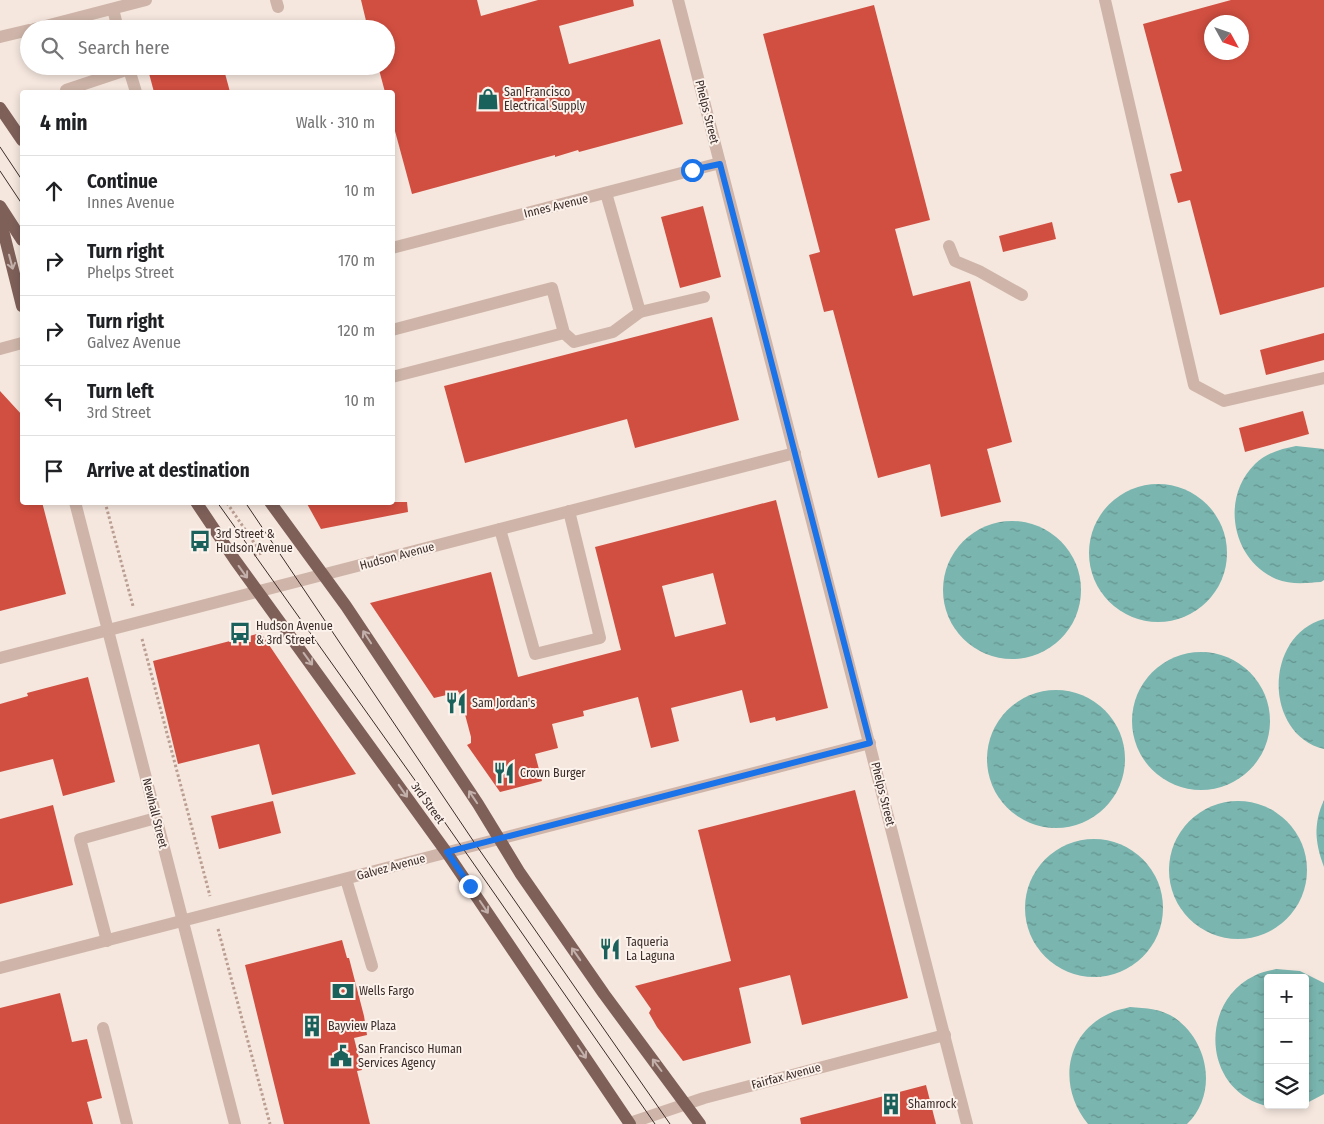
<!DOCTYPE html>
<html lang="en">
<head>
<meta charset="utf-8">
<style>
	body { margin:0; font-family:"Fira Sans Condensed",sans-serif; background:#f2f2f2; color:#202124 }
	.controls { position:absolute; right:15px; bottom:15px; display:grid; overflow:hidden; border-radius:5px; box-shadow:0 2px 8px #0003 }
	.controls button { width:45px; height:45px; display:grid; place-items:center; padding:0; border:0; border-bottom:1px solid #e0e0e0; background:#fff; color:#202124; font:25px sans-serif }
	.compass { position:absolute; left:1204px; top:15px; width:45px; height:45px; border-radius:50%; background:#fff; box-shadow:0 2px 8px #0003; rotate:130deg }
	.stop { position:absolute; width:15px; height:15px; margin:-11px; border:4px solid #1a73e8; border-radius:50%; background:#fff }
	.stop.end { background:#1a73e8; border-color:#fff; box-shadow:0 1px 5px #0008 }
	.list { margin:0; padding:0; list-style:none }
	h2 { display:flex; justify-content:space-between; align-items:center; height:65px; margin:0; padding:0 20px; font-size:21px }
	h2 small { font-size:16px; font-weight:400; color:#757577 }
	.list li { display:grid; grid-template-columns:32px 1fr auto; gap:15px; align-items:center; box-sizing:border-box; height:70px; padding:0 20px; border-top:1px solid #e0e0e0 }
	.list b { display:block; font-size:19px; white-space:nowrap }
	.list p { margin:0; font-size:16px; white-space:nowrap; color:#757577 }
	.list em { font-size:16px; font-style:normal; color:#757577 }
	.icon { flex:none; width:28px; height:28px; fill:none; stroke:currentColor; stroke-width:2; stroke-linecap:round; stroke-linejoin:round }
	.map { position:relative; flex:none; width:1324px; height:1124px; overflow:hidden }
	.search { position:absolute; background:#fff; box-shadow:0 2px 8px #0003; left:20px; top:20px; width:375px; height:55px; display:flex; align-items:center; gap:12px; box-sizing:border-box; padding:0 18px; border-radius:28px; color:#757577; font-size:19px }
	.panel { position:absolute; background:#fff; box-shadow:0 2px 8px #0003; left:20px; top:90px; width:375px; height:415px; border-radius:5px }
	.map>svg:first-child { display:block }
	.water { fill:url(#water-ripples) }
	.building { fill:#d14f41; fill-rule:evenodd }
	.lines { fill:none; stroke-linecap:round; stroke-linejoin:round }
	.path { stroke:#bb9e92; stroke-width:3; stroke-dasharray:2.5 2.5; stroke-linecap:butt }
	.service { stroke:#cfb5a9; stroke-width:12 }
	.minor { stroke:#cfb5a9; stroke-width:12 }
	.tertiary { stroke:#cfb5a9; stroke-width:12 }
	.primary { stroke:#7e6059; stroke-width:12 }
	.tram { stroke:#3b2c29; stroke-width:1 }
	.oneway { stroke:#c3b0aa }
	.route { stroke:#1a73e8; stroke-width:6 }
	.labels { text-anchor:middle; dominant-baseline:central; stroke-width:4; stroke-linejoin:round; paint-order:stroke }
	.poi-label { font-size:12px; fill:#3b2c29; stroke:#fcf2ec; text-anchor:start }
	.street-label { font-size:12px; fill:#3b2c29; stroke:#fcf2ec }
</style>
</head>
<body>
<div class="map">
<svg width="1324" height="1124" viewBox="0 0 1324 1124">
	<defs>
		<pattern id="water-ripples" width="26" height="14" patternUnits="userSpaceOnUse" patternTransform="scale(1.25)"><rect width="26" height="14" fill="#7ab5af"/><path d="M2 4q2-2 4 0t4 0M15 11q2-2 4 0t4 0" fill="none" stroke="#65938e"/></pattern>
	</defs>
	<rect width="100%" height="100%" fill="#f5e7de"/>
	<g class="water">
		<path d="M 1296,446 L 1324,449 L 1324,580 L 1321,582 C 1306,583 1291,585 1276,579 C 1232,560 1220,498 1255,464 C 1266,453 1281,449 1296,446 Z"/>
		<circle cx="1158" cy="553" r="69"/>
		<circle cx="1012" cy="590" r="69"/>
		<path d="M 1324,619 L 1324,749 C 1264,735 1263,636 1324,619 Z"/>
		<circle cx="1201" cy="721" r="69"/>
		<circle cx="1056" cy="759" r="69"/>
		<path d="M 1324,800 L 1324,867 C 1315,843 1313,824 1324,800 Z"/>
		<circle cx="1238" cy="870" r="69"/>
		<circle cx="1094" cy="908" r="69"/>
		<path d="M 1276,969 L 1300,971 L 1324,983 L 1324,1094 L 1305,1104 L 1305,978 L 1268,978 L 1268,1105 L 1303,1105 C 1287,1108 1272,1109 1257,1103 C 1202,1081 1202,1001 1254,976 C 1261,972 1269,971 1276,969 Z"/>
		<path d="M 1130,1007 C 1146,1008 1162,1009 1175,1018 C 1209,1042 1218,1094 1187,1124 L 1088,1124 C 1058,1088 1064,1035 1108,1014 C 1115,1010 1123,1009 1130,1007 Z"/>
	</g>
	<g class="building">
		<polygon points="361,0 477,0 481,16 538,0 633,0 634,6 559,26 569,64 660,39 683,124 579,152 578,150 555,157 555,155 412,194 392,120 392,92 385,92 378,66 386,66 386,29 368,29"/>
		<path d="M 1231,0 L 1324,0 L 1324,287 L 1220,315 L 1190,200 L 1178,203 L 1170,174 L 1182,171 L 1143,24 ZM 1212,22 L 1242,22 L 1242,52 L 1212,52 Z"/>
		<polygon points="874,5 930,220 895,229 913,296 970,281 1012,442 987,449 1001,502 941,517 930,464 878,478 833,310 824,312 809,255 820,252 763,34"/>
		<polygon points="147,66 223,66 230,92 154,92"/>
		<polygon points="703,206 721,277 680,288 661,217"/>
		<polygon points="1052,222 1056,239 1003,252 999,236"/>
		<polygon points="712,317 739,420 635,448 627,419 465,463 444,386"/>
		<polygon points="1324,333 1324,360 1266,375 1260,350"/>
		<polygon points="0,391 22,415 22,502 42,502 66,594 0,611"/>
		<polygon points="1303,411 1309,434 1245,452 1239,428"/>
		<path d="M 776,500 L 828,708 L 776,721 L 775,717 L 750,723 L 742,690 L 671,708 L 679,741 L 651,748 L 638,697 L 583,711 L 584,716 L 552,724 L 558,748 L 535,754 L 542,781 L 500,792 L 467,745 L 471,743 L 471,737 L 459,692 L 434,698 L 370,603 L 491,572 L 518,677 L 571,663 L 621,650 L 595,547 ZM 713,573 L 726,624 L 675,637 L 662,586 Z"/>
		<polygon points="306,502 407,502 408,512 321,529"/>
		<polygon points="261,633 356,774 272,795 259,744 178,764 153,661"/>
		<polygon points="88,677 115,782 63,796 53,759 0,772 0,704 28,696 27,693"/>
		<polygon points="855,790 908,998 802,1025 790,975 739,988 751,1043 683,1061 657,1027 649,1013 651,1009 635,986 731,961 698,830"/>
		<polygon points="273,801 281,833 219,849 211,816"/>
		<polygon points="53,805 73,885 0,904 0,819"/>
		<polygon points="342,940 347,958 349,958 364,1016 367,1035 354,1038 362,1070 357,1071 370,1124 284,1124 245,965"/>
		<polygon points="60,993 72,1042 87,1039 102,1098 87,1102 93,1124 0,1124 0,1008"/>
		<polygon points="926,1085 936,1124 801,1124 800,1118"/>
	</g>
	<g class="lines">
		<g class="path">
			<polyline points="105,502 133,606"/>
			<polyline points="227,503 261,553"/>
			<polyline points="254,555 266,552"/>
			<polyline points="142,639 210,896"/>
			<polyline points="218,929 270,1124"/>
		</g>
		<g class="service">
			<polyline points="276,0 278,7"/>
			<polyline points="1105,0 1194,385 1224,401 1324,378"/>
			<polyline points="113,9 118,29"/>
			<polyline points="128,66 136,92"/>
			<polyline points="67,92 66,90 129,69"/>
			<polyline points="606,193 640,312 704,297"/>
			<polyline points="949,246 955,261 979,271 1022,295"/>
			<polyline points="392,330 552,288 564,333 574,342 613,332 640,312"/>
			<polyline points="392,377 564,333"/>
			<polyline points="500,529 535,654 600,638 569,511"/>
			<polyline points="346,879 372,966"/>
			<polyline points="107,941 80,839 156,818"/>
			<polyline points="103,1028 127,1124"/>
		</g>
		<g class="minor">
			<polyline points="678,0 967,1124"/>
			<polyline points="392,248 720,163"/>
			<polyline points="0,349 22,343"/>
			<polyline points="75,502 235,1124"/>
			<polyline points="0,658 795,453"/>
			<polyline points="0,968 870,743"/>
			<polyline points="630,1123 704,1098 945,1035"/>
		</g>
		<g class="tertiary">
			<polyline points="34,29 146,0"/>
			<polyline points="0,37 29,30"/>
		</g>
		<g class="primary">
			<polyline points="0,108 22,140"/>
			<polyline points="0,206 22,240"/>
			<polyline points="0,218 22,306"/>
			<polyline points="196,502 235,560 447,853 630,1124"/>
			<polyline points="270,502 346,606 478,804 520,873 604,994 700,1124"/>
		</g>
		<g class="tram">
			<polyline points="0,147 22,180"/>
			<polyline points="0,171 22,204"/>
			<polyline points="217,502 439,814 655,1124"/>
			<polyline points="245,502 476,845 670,1124"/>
		</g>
	</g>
	<defs><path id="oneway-shaft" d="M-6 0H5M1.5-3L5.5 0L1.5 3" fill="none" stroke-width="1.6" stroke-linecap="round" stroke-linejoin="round" transform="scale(1.25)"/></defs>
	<g class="oneway">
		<use href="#oneway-shaft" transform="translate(11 262) rotate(75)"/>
		<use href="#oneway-shaft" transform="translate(243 572) rotate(54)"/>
		<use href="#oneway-shaft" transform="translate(367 637) rotate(-123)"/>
		<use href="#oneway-shaft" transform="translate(308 659) rotate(54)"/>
		<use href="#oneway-shaft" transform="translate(403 791) rotate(55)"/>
		<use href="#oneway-shaft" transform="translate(473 797) rotate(-124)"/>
		<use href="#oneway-shaft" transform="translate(484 907) rotate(56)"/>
		<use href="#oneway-shaft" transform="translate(576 954) rotate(-125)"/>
		<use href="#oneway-shaft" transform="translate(582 1052) rotate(56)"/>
		<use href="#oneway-shaft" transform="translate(657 1065) rotate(-127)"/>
	</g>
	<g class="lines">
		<polyline class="route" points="470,886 447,852 870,743 720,164 692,170"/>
	</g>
	<defs>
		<g id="shop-bare" transform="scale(1.725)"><path d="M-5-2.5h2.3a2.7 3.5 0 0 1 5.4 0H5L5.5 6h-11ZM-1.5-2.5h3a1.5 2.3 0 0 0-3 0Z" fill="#1a615c" stroke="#fcf2ec" stroke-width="2.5" paint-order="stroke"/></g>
		<g id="bus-bare" transform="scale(1.725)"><path d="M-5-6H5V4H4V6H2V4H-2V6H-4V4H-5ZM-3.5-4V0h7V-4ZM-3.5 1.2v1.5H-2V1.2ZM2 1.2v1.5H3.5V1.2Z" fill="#1a615c" stroke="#fcf2ec" stroke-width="2.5" paint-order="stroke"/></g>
		<g id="restaurant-bare" transform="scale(1.725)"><path d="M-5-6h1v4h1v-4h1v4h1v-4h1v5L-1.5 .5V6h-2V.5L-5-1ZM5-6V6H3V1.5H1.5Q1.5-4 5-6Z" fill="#1a615c" stroke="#fcf2ec" stroke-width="2.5" paint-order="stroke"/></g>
		<g id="bank-bare" transform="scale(1.725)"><path d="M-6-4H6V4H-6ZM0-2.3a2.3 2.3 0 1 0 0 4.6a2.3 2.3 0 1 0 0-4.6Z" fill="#1a615c" stroke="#fcf2ec" stroke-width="2.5" paint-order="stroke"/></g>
		<g id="building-bare" transform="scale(1.725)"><path d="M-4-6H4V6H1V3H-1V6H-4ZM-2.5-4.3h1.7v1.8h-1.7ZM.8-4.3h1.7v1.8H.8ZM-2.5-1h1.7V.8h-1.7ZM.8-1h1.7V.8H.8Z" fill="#1a615c" stroke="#fcf2ec" stroke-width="2.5" paint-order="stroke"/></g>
		<g id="civic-bare" transform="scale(1.725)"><path d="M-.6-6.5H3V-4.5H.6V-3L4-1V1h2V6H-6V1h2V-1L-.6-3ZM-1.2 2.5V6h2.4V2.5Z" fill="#1a615c" stroke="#fcf2ec" stroke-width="2.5" paint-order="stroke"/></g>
	</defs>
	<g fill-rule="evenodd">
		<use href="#shop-bare" x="488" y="99"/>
		<use href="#bus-bare" x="200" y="541"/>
		<use href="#bus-bare" x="240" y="633"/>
		<use href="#restaurant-bare" x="456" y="703"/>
		<use href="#restaurant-bare" x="504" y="773"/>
		<use href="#restaurant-bare" x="610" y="949"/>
		<use href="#bank-bare" x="343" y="991"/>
		<use href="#building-bare" x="312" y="1026"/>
		<use href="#civic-bare" x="341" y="1056"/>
		<use href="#building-bare" x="891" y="1104"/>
	</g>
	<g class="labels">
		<g class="poi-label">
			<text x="504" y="92">San Francisco<tspan x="504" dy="14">Electrical Supply</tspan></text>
			<text x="216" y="534">3rd Street &amp;<tspan x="216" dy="14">Hudson Avenue</tspan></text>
			<text x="256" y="626">Hudson Avenue<tspan x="256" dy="14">&amp; 3rd Street</tspan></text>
			<text x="472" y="703">Sam Jordan's</text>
			<text x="520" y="773">Crown Burger</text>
			<text x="626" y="942">Taqueria<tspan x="626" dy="14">La Laguna</tspan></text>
			<text x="359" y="991">Wells Fargo</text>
			<text x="328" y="1026">Bayview Plaza</text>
			<text x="358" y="1049">San Francisco Human<tspan x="358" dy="14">Services Agency</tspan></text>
			<text x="908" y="1104">Shamrock</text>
		</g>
		<g class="street-label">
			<text transform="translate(707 112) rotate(76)">Phelps Street</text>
			<text transform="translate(556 206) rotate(-14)">Innes Avenue</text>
			<text transform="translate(397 556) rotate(-15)">Hudson Avenue</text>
			<text transform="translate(883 794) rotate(76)">Phelps Street</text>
			<text transform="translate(428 803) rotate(54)">3rd Street</text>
			<text transform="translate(155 813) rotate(76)">Newhall Street</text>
			<text transform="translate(391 867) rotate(-15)">Galvez Avenue</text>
			<text transform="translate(786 1076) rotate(-15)">Fairfax Avenue</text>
		</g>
	</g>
</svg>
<div class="controls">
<button>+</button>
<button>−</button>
<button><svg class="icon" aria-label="layers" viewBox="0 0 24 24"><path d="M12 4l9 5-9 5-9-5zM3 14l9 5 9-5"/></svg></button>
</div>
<svg class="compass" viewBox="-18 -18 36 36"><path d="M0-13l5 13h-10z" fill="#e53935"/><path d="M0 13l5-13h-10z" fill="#757577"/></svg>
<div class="stop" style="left:692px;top:170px"></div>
<div class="stop end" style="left:470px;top:886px"></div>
<div class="search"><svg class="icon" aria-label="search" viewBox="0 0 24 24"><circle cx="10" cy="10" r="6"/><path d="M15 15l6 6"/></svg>Search here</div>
<section class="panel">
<h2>4 min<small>Walk · 310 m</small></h2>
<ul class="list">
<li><svg class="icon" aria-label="ahead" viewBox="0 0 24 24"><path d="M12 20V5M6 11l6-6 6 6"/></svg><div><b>Continue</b><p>Innes Avenue</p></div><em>10 m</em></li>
<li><svg class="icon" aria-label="right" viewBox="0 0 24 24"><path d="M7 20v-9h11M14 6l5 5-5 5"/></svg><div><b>Turn right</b><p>Phelps Street</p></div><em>170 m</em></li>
<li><svg class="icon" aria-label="right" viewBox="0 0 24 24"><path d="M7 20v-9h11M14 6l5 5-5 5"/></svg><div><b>Turn right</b><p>Galvez Avenue</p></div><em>120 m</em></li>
<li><svg class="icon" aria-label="left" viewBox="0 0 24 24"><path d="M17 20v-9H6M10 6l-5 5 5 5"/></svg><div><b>Turn left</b><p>3rd Street</p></div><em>10 m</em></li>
<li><svg class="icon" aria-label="arrive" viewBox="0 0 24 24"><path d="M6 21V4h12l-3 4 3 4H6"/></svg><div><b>Arrive at destination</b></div></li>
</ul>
</section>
</div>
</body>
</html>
